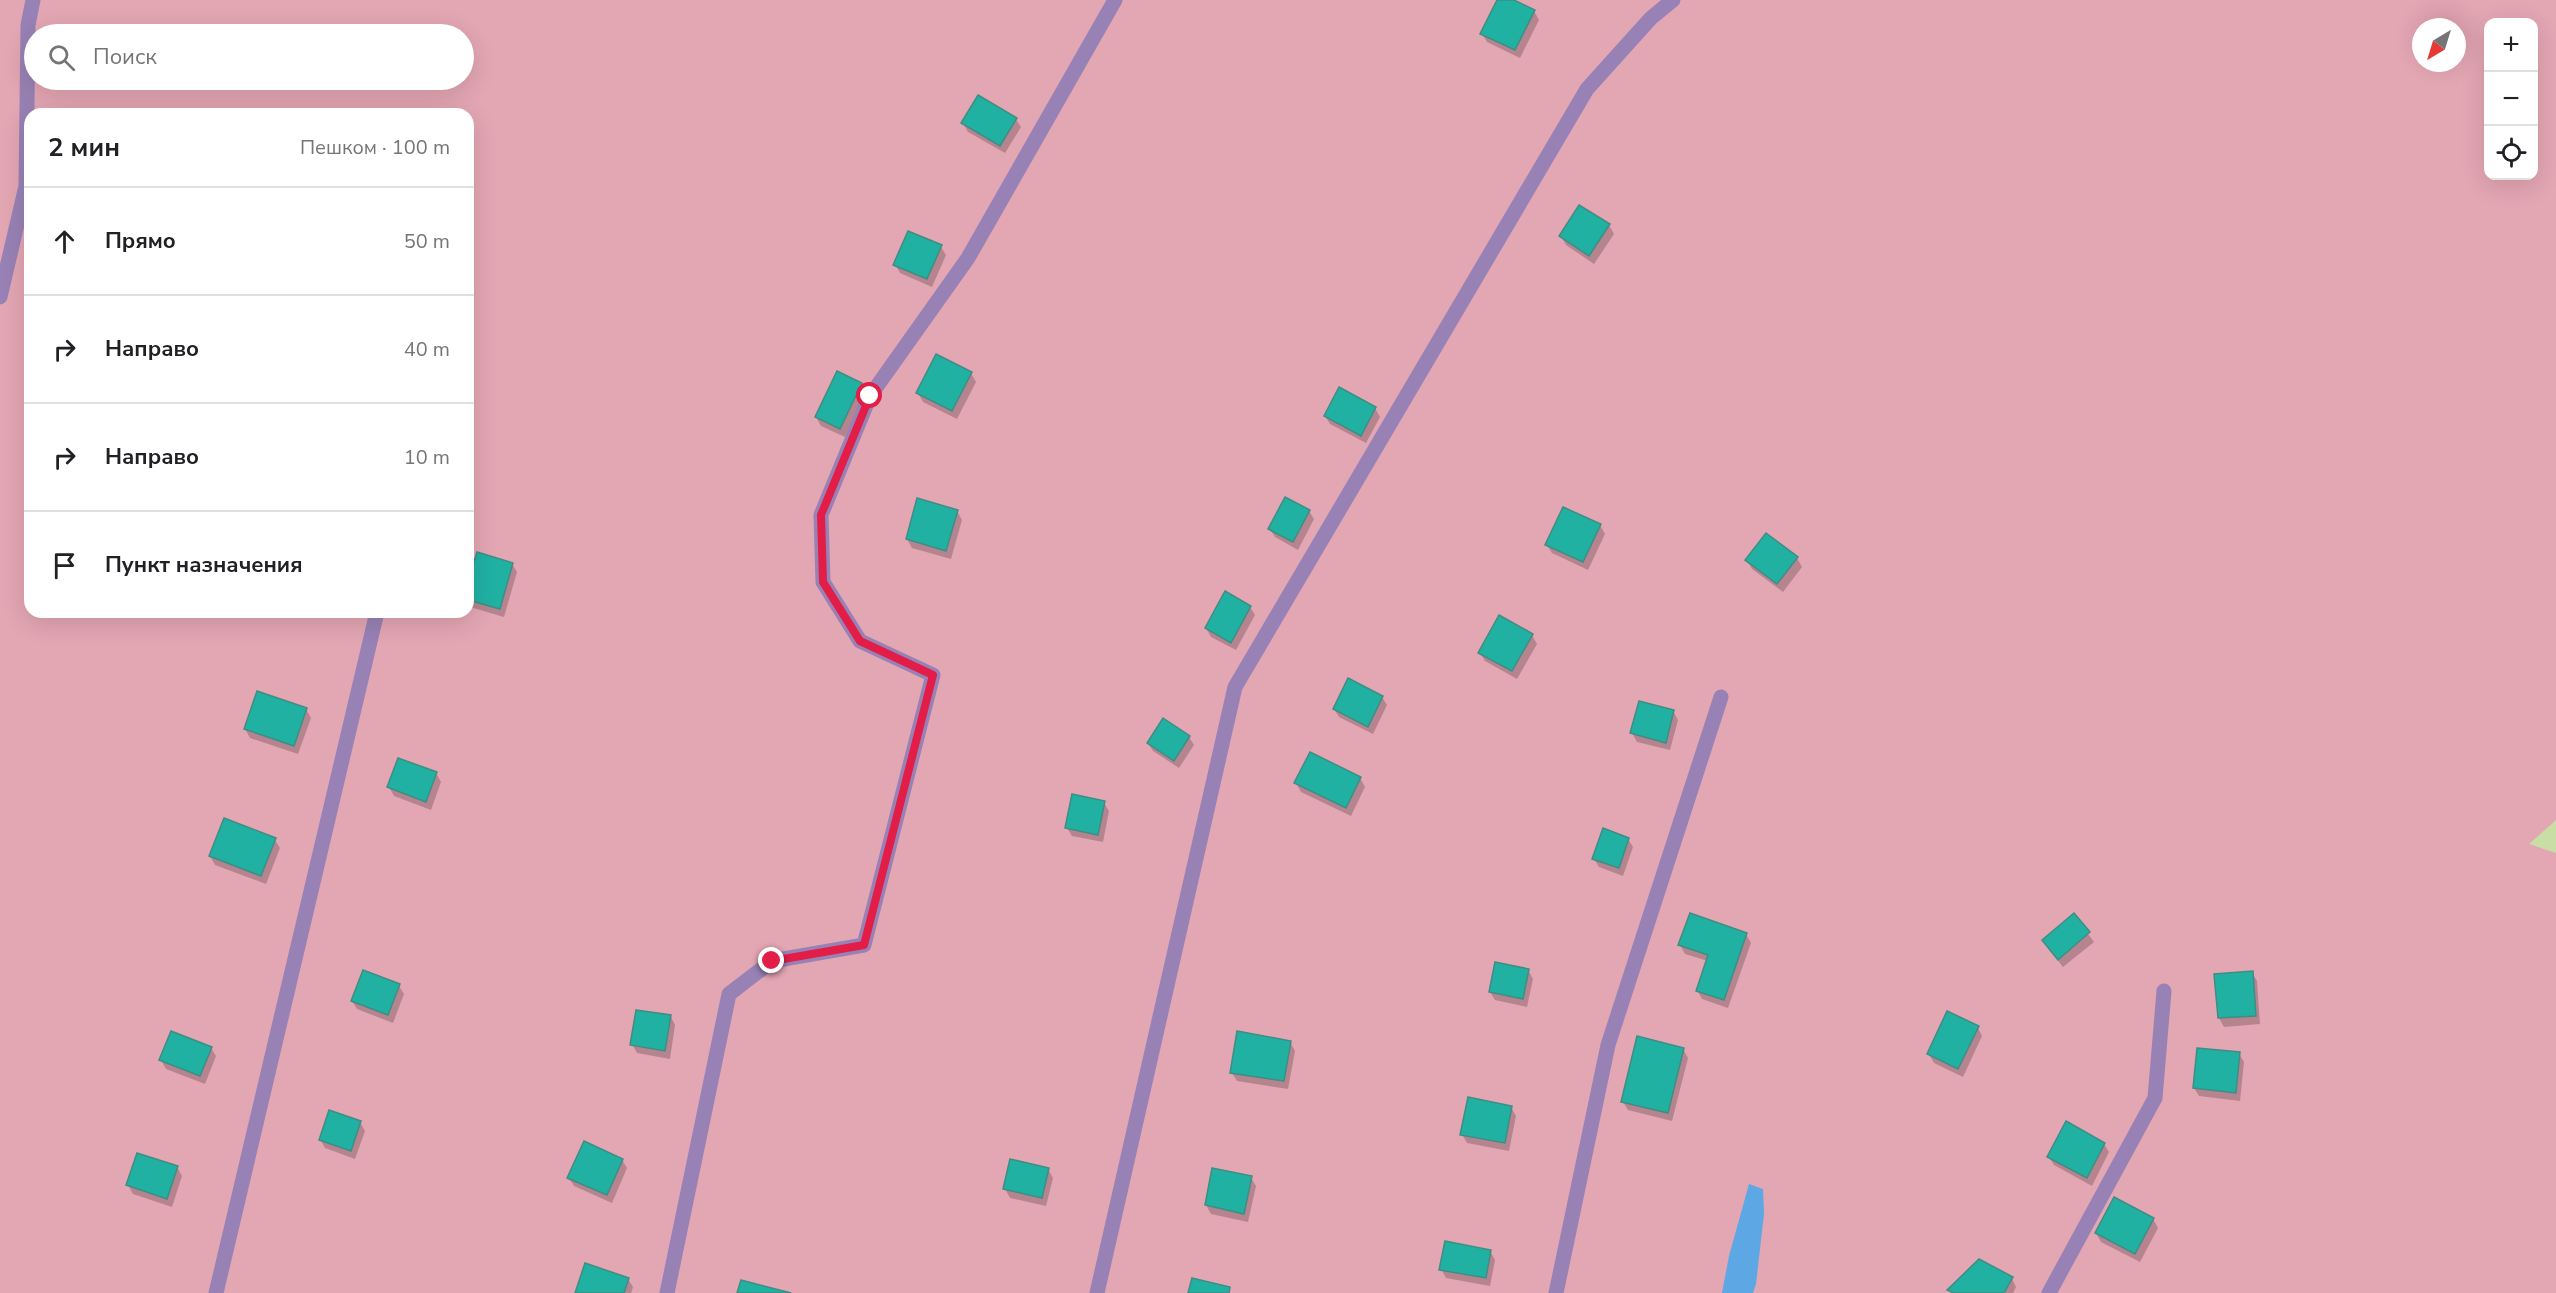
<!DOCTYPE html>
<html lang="ru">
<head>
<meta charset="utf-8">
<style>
	body { margin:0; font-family:"Nunito Sans",sans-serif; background:#f2f2f2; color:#202124 }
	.controls { position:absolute; right:18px; top:18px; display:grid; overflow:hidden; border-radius:12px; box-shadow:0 6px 24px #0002 }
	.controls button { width:54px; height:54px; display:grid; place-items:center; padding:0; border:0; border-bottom:2px solid #e0e0e0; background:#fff; color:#202124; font:30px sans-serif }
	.compass { position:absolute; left:2412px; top:18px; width:54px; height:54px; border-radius:50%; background:#fff; box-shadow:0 6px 24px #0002; rotate:218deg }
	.stop { position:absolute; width:18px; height:18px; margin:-14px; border:4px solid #e11d48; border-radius:50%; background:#fff }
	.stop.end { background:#e11d48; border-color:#fff; box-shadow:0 2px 6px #0008 }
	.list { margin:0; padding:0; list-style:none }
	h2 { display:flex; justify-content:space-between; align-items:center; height:78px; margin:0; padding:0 24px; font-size:26px }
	h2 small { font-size:20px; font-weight:400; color:#757577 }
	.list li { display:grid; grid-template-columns:39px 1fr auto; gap:18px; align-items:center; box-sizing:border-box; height:108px; padding:0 24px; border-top:2px solid #e0e0e0 }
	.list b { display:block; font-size:22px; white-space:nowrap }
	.list em { font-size:20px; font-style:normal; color:#757577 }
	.icon { flex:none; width:33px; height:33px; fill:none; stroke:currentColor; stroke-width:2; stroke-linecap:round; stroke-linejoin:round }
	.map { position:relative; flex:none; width:2556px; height:1293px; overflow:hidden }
	.search { position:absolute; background:#fff; box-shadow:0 6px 24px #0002; left:24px; top:24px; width:450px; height:66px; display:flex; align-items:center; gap:15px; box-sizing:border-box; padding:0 21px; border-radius:33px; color:#757577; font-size:22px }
	.panel { position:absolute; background:#fff; box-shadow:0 6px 24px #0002; left:24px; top:108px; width:450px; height:510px; border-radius:18px }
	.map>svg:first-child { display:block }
	.green { fill:#e3a6b3; fill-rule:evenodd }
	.water { fill:#5da8e4 }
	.shadow { fill:#0003 }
	.building { fill:#20b1a3; stroke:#3f8d83; stroke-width:1.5 }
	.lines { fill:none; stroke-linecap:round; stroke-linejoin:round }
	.lane { stroke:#9882b5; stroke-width:15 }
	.route { stroke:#e11d48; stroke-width:8 }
</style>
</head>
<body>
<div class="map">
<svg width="2556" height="1293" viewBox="0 0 2556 1293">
	<rect width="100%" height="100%" fill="#c9dea5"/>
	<path class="green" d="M 0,0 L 2556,0 L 2556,820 L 2529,844 L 2556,853 L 2556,1293 L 0,1293 ZM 2488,22 L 2534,22 L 2534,176 L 2488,176 ZM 2421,27 L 2457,27 L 2457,63 L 2421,63 ZM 34,34 L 464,34 L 464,80 L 34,80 ZM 30,114 L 468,114 L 468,612 L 30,612 Z"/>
	<polygon class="water" points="1749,1184 1763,1189 1764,1214 1756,1284 1753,1293 1722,1293 1729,1256"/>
	<g class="shadow">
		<polygon points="1498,0 1510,0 1534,11 1539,20 1520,58 1487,42 1482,34"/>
		<polygon points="1016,119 1021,127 1005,153 968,132 963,123"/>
		<polygon points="1609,225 1614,234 1594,264 1566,245 1561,236"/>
		<polygon points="941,247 946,255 932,287 900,273 895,264"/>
		<polygon points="971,373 976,382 957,419 923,402 918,393"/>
		<polygon points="861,384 866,393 845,437 821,426 816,417"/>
		<polygon points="1375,408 1380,417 1366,443 1330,424 1325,416"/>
		<polygon points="957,511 962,520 951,559 912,548 907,539"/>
		<polygon points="1309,511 1314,519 1298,550 1275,537 1270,529"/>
		<polygon points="1600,525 1605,534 1588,570 1552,553 1547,545"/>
		<polygon points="1797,558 1802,567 1783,592 1752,569 1747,560"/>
		<polygon points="512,564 517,572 504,617 470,607 468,587"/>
		<polygon points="1250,607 1255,615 1236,650 1211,637 1206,628"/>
		<polygon points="1532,635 1537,644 1517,679 1485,661 1480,653"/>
		<polygon points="1382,697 1387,705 1373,734 1339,717 1334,709"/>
		<polygon points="306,709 311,718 298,754 250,738 245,729"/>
		<polygon points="1673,711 1678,720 1670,750 1637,742 1632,733"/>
		<polygon points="1189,737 1194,745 1179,768 1153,751 1148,743"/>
		<polygon points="436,773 441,782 431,810 394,796 389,787"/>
		<polygon points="1360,778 1365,787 1351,816 1301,792 1296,783"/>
		<polygon points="1104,803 1109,811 1103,842 1072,836 1067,828"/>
		<polygon points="1628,839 1633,847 1623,876 1599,867 1594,859"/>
		<polygon points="275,840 280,848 266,884 215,865 210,856"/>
		<polygon points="2074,915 2094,942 2063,967 2049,949"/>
		<polygon points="1746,934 1751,943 1728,1008 1702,999 1697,990 1708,961 1685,954 1680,945"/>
		<polygon points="1528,970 1533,979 1527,1007 1495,1000 1490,992"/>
		<polygon points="2252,973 2257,981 2260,1024 2224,1027 2219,1018 2216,975"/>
		<polygon points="399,986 404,994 393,1023 357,1009 352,1001"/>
		<polygon points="671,1017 675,1025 670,1059 637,1053 632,1044"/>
		<polygon points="1978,1028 1982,1036 1963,1077 1934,1063 1929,1054"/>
		<polygon points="1290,1042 1295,1051 1288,1089 1237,1081 1232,1073"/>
		<polygon points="211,1048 216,1056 205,1084 166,1069 161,1060"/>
		<polygon points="1683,1049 1688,1058 1672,1121 1628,1110 1623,1102"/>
		<polygon points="2239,1054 2244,1062 2240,1101 2199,1096 2194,1088"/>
		<polygon points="1511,1107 1516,1116 1509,1151 1467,1143 1462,1134"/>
		<polygon points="360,1122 365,1131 355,1159 325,1148 320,1139"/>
		<polygon points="2104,1144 2109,1152 2092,1186 2054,1165 2049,1157"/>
		<polygon points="622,1160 627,1168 612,1203 574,1186 569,1178"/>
		<polygon points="177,1167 182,1176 172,1207 133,1194 128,1185"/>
		<polygon points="1048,1169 1053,1178 1046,1206 1010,1198 1005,1189"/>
		<polygon points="1251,1178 1256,1186 1248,1222 1211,1214 1206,1205"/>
		<polygon points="2153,1219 2158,1228 2140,1262 2101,1242 2096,1233"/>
		<polygon points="1490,1251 1495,1260 1490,1286 1446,1278 1441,1269"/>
		<polygon points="628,1279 633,1287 631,1293 576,1293"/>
		<polygon points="2012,1279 2016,1287 2013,1293 1951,1293 1949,1290"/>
	</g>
	<g class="building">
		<polygon points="1497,0 1514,0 1535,10 1515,50 1480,34"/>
		<polygon points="978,95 1017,118 1000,146 961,123"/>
		<polygon points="1579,205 1610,224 1589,256 1559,236"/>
		<polygon points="908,231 942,245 927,279 893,265"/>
		<polygon points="936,354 972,372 952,411 916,393"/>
		<polygon points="837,371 862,383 840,429 815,417"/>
		<polygon points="1339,387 1376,407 1361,436 1324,416"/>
		<polygon points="1285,497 1310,510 1293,542 1268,529"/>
		<polygon points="917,498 958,510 946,551 906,539"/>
		<polygon points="1563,507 1601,524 1583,562 1545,545"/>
		<polygon points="1766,533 1798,557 1777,584 1745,560"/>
		<polygon points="477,552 513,563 500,609 468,600 468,582"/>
		<polygon points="1225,591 1251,606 1231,643 1205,628"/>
		<polygon points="1499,615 1533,634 1512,671 1478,653"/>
		<polygon points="1348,678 1383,696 1368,727 1333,709"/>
		<polygon points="257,691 307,708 294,746 244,729"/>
		<polygon points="1639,701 1674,710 1666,743 1630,733"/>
		<polygon points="1163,718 1190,736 1174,761 1147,743"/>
		<polygon points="1310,752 1361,777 1346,808 1294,783"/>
		<polygon points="398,758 437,772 426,802 387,787"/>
		<polygon points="1072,794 1105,801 1098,835 1065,828"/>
		<polygon points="224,818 276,838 261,876 209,856"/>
		<polygon points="1603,828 1629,838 1619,868 1592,859"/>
		<polygon points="1690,913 1747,933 1724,1000 1696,991 1708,955 1678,945"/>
		<polygon points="2074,913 2090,932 2058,960 2042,940"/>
		<polygon points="1495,962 1529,969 1523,999 1489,992"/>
		<polygon points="363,970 400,984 388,1015 351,1001"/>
		<polygon points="2253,971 2256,1016 2218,1018 2214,974"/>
		<polygon points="636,1010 671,1015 665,1051 630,1045"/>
		<polygon points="1947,1011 1979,1026 1958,1069 1927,1054"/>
		<polygon points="171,1031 212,1047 200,1076 159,1060"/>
		<polygon points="1237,1031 1291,1041 1284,1081 1230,1073"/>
		<polygon points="1637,1036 1684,1048 1668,1113 1621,1102"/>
		<polygon points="2197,1048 2240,1052 2236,1093 2193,1088"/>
		<polygon points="1468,1097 1512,1106 1505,1143 1460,1135"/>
		<polygon points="329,1110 361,1121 351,1151 319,1140"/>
		<polygon points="2066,1121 2105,1143 2087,1178 2047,1157"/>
		<polygon points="584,1141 623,1159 607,1195 567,1178"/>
		<polygon points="137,1153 178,1166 167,1199 126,1185"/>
		<polygon points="1010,1159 1049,1168 1042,1198 1003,1189"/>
		<polygon points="1212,1168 1252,1176 1244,1214 1205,1205"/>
		<polygon points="2114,1197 2154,1218 2135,1254 2095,1233"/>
		<polygon points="1445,1241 1491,1250 1486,1278 1439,1270"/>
		<polygon points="1979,1259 2013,1277 2004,1293 1954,1293 1947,1290"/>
		<polygon points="585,1263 629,1278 624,1293 575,1293"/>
		<polygon points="1192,1278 1230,1287 1229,1293 1188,1293"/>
		<polygon points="741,1280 791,1293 737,1293"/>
	</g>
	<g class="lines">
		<g class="lane">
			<polyline points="0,297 26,186 28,25 33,0"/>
			<polyline points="216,1293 377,612"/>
			<polyline points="667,1293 729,994 772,961 864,945 933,675 860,641 823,582 821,515 870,396 968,258 1115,0"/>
			<polyline points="1097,1293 1235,687 1587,89 1651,18 1673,0"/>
			<polyline points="1556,1293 1608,1045 1721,697"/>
			<polyline points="2049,1293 2155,1098 2164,991"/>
		</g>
	</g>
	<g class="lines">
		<polyline class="route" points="772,961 864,945 933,675 860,641 823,582 821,515 870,396"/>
	</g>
</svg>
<div class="controls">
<button>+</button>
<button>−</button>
<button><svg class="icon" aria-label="locate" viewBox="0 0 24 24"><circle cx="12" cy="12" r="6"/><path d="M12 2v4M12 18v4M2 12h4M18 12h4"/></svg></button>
</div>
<svg class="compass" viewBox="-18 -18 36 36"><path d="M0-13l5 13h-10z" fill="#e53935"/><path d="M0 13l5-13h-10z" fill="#757577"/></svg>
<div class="stop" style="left:870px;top:396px"></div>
<div class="stop end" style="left:772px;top:961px"></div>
<div class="search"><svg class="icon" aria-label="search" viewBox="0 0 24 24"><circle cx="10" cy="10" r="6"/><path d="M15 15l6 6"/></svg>Поиск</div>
<section class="panel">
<h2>2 мин<small>Пешком · 100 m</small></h2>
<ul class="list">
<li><svg class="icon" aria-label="ahead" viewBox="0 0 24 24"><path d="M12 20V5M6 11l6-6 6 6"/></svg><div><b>Прямо</b></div><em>50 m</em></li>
<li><svg class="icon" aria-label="right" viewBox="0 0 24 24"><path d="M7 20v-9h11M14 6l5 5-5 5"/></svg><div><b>Направо</b></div><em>40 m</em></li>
<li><svg class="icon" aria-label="right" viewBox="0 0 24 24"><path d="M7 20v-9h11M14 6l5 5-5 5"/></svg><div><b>Направо</b></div><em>10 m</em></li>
<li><svg class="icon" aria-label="arrive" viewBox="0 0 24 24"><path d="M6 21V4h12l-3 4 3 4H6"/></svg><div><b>Пункт назначения</b></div></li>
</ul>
</section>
</div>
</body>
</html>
